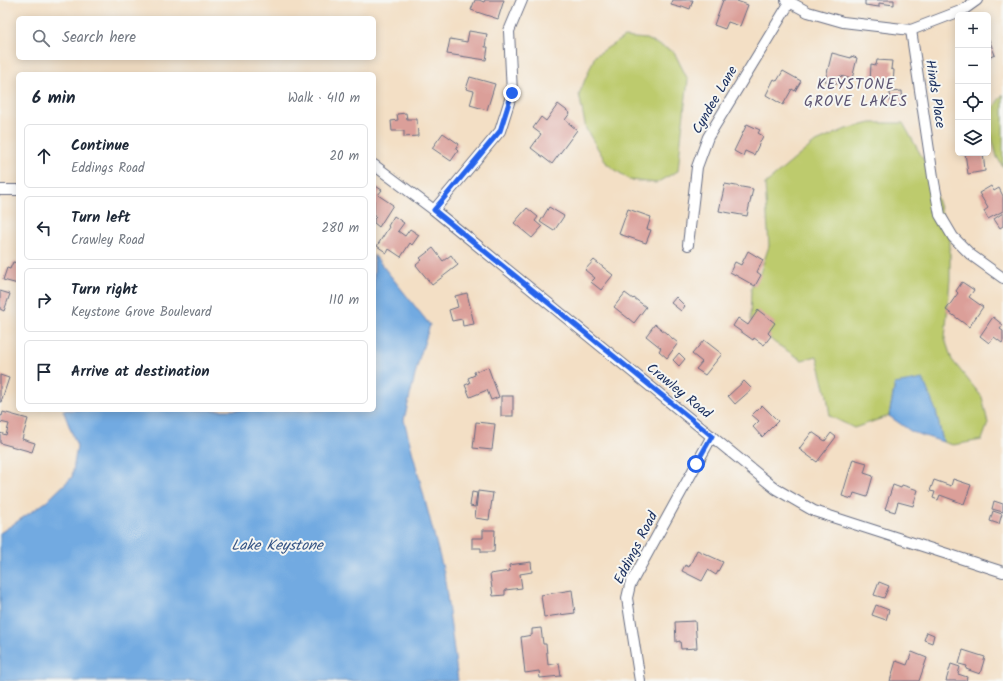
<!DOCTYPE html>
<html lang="en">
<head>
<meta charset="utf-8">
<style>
	body { margin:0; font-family:Kalam,sans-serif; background:#f6f6f7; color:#1f2937 }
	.controls { position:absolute; right:12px; top:12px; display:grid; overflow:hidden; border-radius:6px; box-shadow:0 2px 10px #0003 }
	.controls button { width:36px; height:36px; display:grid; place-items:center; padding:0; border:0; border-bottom:1px solid #e0e1e3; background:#fff; color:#1f2937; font:20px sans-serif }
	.stop { position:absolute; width:12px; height:12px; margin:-9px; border:3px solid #2563eb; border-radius:50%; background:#fff }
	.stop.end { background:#2563eb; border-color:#fff; box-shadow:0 1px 4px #0008 }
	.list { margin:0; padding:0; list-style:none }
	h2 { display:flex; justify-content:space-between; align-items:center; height:52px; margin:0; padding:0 16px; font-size:17px }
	h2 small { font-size:13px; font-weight:400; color:#747a83 }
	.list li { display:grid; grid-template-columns:26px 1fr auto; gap:12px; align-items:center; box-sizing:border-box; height:64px; margin:0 8px 8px; padding:0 8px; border:1px solid #e0e1e3; border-radius:6px }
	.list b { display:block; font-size:15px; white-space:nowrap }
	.list p { margin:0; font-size:13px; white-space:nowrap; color:#747a83 }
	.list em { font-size:13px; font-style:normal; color:#747a83 }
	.icon { flex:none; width:22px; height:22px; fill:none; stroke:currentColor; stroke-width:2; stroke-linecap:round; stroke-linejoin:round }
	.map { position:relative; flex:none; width:1003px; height:681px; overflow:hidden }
	.search { position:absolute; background:#fff; box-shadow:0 2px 10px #0003; left:16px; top:16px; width:360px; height:44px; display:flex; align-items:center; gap:10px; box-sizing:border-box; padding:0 14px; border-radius:6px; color:#747a83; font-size:15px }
	.panel { position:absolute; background:#fff; box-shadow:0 2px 10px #0003; left:16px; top:72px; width:360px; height:340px; border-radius:6px }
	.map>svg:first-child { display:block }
	.green { fill:#bdcb6d; stroke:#6c7d66 }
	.water { fill:#72aae1; stroke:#466ca0 }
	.building { fill:#db9f99 }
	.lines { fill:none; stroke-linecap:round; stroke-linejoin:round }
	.minor-casing { stroke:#676d82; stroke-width:12 }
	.minor { stroke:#fff; stroke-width:10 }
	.route { stroke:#2563eb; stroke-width:5 }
	.labels { text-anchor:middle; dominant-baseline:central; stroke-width:4; stroke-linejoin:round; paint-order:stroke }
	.street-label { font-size:14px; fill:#1b2f5e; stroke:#f6f6f2 }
	.neighbourhood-label { font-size:15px; letter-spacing:1px; fill:#5e5673; stroke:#f6f6f2 }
	.water-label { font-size:15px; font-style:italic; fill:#355485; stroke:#f6f6f2 }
</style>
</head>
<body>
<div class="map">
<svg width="1003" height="681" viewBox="0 0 1003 681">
	<rect width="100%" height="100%" fill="#f6f6f2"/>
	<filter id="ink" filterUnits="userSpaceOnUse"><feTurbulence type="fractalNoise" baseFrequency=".025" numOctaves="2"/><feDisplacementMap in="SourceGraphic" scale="8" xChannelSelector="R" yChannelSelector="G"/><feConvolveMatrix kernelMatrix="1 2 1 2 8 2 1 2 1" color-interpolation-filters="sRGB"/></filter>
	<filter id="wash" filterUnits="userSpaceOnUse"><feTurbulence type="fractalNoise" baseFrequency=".012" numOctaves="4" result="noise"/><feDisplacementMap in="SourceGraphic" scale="16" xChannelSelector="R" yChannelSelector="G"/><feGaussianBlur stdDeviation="0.9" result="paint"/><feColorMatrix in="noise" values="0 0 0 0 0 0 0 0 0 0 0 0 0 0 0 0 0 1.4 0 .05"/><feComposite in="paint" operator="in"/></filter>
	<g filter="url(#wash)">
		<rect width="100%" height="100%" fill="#f3dfc5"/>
		<g class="green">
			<polygon points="624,37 646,39 674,52 688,80 682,130 678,171 656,183 630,180 607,164 586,129 579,94 595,56"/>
			<polygon points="1003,94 1003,167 997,157 988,122 988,115"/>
			<polygon points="871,123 903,123 926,164 950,240 950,279 945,339 952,360 982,397 988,423 982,440 953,445 943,442 936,411 895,384 889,416 854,428 830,416 827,396 817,356 802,360 775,343 750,321 751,288 759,276 769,246 765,184 814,143 846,129"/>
		</g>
		<g class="water">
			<polygon points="374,255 430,325 419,359 404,420 444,573 458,681 0,681 0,533 46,502 72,477 77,446 63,410 374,410"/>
			<polygon points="923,379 936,411 943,442 912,432 889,416 895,384"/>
		</g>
		<g id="blocks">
			<g class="building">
				<polygon points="475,0 479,0 484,2 485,0 504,0 498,19 471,10"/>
				<polygon points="673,0 693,0 690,9 682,6 682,8 671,5"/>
				<polygon points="723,0 737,0 737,1 748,5 740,26 728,22 725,29 714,25"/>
				<polygon points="865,0 894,0 894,5 879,3 879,7 865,5"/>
				<polygon points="469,31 487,34 485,47 488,47 486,60 447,54 450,39 467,42"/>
				<polygon points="988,37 995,55 988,58"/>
				<polygon points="832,53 851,58 851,56 857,58 852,79 840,76 838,84 825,81"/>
				<polygon points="877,60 892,61 891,69 894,70 893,84 870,82 871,64 876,65"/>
				<polygon points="783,71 801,81 795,91 792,89 783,105 766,95 774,79 777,81"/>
				<polygon points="470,77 495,84 487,110 470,105 474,91 466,89"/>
				<polygon points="902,91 903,106 891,107 890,92"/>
				<polygon points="558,104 570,113 565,120 577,130 552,164 531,148 541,134 533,128 541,117 546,121"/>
				<polygon points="406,113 407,119 417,119 418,136 404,137 404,131 392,131 391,121 398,120 397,114"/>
				<polygon points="747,124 760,130 758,133 763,136 754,155 745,151 743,156 734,151"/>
				<polygon points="443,133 459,144 456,149 458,151 451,161 432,148"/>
				<polygon points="965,153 983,153 985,171 968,174"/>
				<polygon points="725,184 753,189 747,216 719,211"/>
				<polygon points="374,185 382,190 378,195 393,205 379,227 374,223 374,219 376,217 374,216"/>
				<polygon points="991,186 994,191 999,188 1003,196 1003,211 988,219 984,211 988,208 979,193"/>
				<polygon points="549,207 564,216 554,231 540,222"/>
				<polygon points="527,208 538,217 535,221 542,227 532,238 514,223"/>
				<polygon points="628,209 651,217 647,229 651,230 646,243 619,234"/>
				<polygon points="1003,213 1003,226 1000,228 994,219"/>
				<polygon points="394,216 404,223 398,231 405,236 410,229 419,235 412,245 410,243 401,257 389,249 387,253 377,246 389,227 388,226"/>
				<polygon points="433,248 443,261 451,255 458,265 432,285 416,265 422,260 420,258"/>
				<polygon points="748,251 763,260 757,272 761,275 755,286 730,272 735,262 741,265"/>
				<polygon points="594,260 613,275 601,290 591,282 595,278 585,270"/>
				<polygon points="13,262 18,263 18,284 3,280 7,268 10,269"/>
				<polygon points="962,282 974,290 969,297 983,307 969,327 946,310 958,293 956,291"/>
				<polygon points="0,291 10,294 4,311 0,309"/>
				<polygon points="467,293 474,324 463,326 462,319 452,321 449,310 458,307 455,296"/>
				<polygon points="625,293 633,299 634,298 646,307 634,323 614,307"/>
				<polygon points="676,297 685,306 681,311 671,303"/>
				<polygon points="758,310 775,323 768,333 771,336 764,345 754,338 753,340 733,326 738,318 748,325"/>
				<polygon points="993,317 1003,325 1000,329 1003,331 1003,341 1002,343 994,337 989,343 980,336"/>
				<polygon points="655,324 678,343 667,358 659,351 661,348 646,336"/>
				<polygon points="704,340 722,354 705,375 696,369 702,362 692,354"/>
				<polygon points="679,353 685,359 679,366 673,360"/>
				<polygon points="488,367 499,397 491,400 487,390 470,397 465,385 470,383 468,378 475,375 474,372"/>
				<polygon points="0,375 9,378 1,402 0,402"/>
				<polygon points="744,381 752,389 735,404 728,396"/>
				<rect x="501" y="396" width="12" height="20"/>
				<polygon points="762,405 778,421 762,437 753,427 759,421 752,415"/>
				<polygon points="3,412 28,419 22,439 35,443 32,452 0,443 0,433 6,435 9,424 0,422 0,415 2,416"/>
				<polygon points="476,422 495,424 492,450 473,448"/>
				<polygon points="812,432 825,441 831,433 836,437 817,462 799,449"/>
				<polygon points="853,459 867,463 864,473 873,476 867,497 854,493 852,499 842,496"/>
				<polygon points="953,479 971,485 964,504 940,495 938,500 933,498 935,492 930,491 934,480 951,486"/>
				<polygon points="893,485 901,488 902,485 918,490 913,506 898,502 895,512 885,509"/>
				<polygon points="478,491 493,493 489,520 475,518"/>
				<polygon points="472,492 477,493 475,507 470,506"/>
				<polygon points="994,501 1003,504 1003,512 992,509"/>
				<polygon points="993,511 1002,514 999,524 990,521"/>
				<polygon points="483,530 495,530 494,552 481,552 481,548 472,548 472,538 483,538"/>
				<polygon points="697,550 723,562 716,575 708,570 702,581 682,571 685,565 689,567"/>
				<polygon points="531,562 532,572 520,574 522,588 505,590 505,595 493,596 490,574 510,571 509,565"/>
				<polygon points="879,582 889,586 884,598 874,595"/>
				<polygon points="572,590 575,613 544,617 541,595"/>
				<polygon points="876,605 889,610 886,620 872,615"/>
				<polygon points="695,621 697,648 681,649 680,641 676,642 675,622"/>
				<polygon points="541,628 543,644 546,644 548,665 559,663 561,676 540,678 539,671 525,673 521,637 532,635 532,629"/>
				<polygon points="927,632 934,635 932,643 924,640"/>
				<polygon points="963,650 985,657 980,674 966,669 967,666 959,664"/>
				<polygon points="912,652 927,658 919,681 890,681 896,661 907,665"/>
				<polygon points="951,664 960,667 958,674 967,677 966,681 946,681"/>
			</g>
		</g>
	</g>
	<g filter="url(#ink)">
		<use href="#blocks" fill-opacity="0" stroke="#676d82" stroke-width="1"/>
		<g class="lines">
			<g class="minor-casing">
				<g id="minor">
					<polyline points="786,0 808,12 843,22 911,30 963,10 977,0"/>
					<polyline points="911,30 933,177 940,215 953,237 971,255 1003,278"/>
					<polyline points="374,165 434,210 776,489 814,511 1003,572"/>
					<polyline points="0,190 18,190"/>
					<polyline points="434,210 500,131 512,93 509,31 522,0"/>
					<polyline points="688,245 697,167 708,137 790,2"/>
					<polyline points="640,681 627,598 630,585 712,436"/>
				</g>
			</g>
			<use href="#minor" class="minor"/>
		</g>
	</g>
	<g class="lines" filter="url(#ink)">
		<polyline class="route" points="512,93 500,131 434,210 712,436 696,464"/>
	</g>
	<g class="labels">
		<g class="street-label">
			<text transform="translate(935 94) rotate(81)">Hinds Place</text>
			<text transform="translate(715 100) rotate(-60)">Cyndee Lane</text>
			<text transform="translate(679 391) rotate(39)">Crawley Road</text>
			<text transform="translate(636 548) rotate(-63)">Eddings Road</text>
		</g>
		<g class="neighbourhood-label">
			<text x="856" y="85">KEYSTONE<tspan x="856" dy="17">GROVE LAKES</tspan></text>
		</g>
		<g class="water-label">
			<text x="277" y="546">Lake Keystone</text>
		</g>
	</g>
</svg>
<div class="controls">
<button>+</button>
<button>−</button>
<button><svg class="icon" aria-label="locate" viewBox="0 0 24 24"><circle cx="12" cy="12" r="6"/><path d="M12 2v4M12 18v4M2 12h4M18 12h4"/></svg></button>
<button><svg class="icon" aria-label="layers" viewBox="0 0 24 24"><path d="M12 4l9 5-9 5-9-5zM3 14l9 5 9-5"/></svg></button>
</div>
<div class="stop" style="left:696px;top:464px"></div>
<div class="stop end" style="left:512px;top:93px"></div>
<div class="search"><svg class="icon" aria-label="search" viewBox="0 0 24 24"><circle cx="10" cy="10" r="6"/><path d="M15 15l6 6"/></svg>Search here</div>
<section class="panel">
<h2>6 min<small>Walk · 410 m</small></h2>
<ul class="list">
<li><svg class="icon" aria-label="ahead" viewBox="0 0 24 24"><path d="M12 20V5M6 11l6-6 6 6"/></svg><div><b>Continue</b><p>Eddings Road</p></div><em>20 m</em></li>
<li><svg class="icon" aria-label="left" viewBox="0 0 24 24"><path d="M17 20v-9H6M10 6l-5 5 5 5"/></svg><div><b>Turn left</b><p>Crawley Road</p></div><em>280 m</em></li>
<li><svg class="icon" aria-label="right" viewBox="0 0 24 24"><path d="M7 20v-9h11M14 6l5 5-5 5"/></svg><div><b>Turn right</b><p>Keystone Grove Boulevard</p></div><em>110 m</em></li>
<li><svg class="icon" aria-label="arrive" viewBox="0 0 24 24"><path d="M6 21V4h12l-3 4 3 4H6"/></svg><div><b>Arrive at destination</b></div></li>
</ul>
</section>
</div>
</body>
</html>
